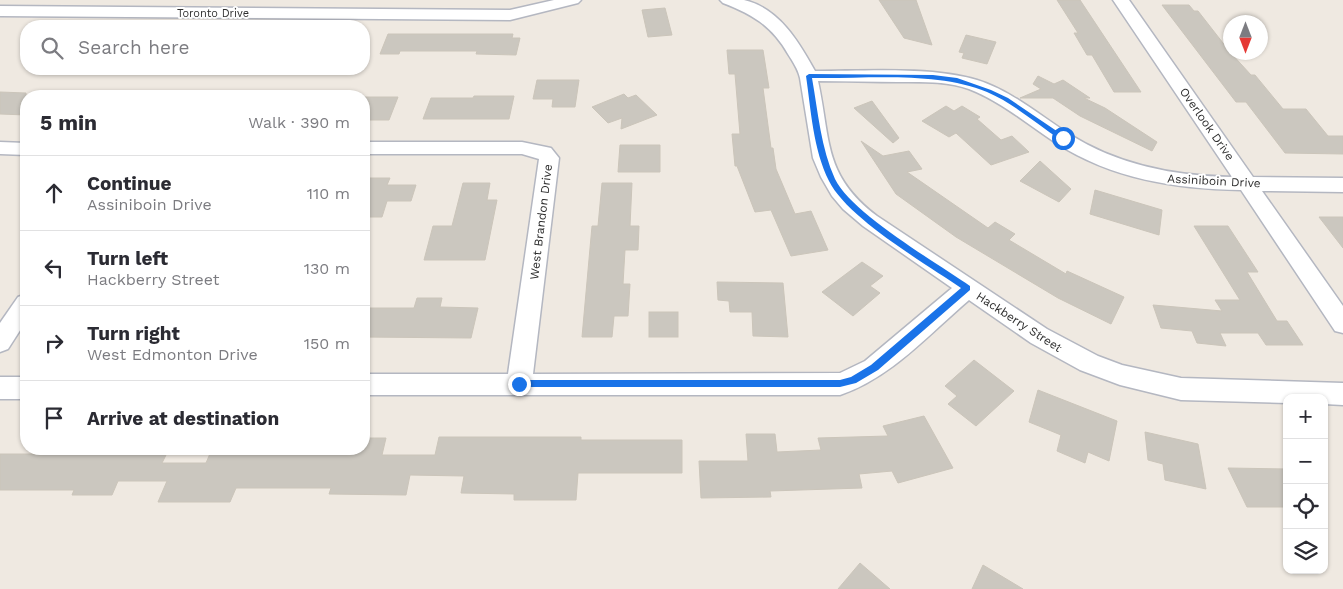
<!DOCTYPE html>
<html lang="en">
<head>
<meta charset="utf-8">
<style>
	body { margin:0; font-family:"Work Sans",sans-serif; background:#f2f2f3; color:#2b2b33 }
	.controls { position:absolute; right:15px; bottom:15px; display:grid; overflow:hidden; border-radius:10px; box-shadow:0 1px 4px #0004 }
	.controls button { width:45px; height:45px; display:grid; place-items:center; padding:0; border:0; border-bottom:1px solid #e1e1e2; background:#fff; color:#2b2b33; font:25px sans-serif }
	.compass { position:absolute; left:1223px; top:15px; width:45px; height:45px; border-radius:50%; background:#fff; box-shadow:0 1px 4px #0004; rotate:180deg }
	.stop { position:absolute; width:15px; height:15px; margin:-11px; border:4px solid #1a73e8; border-radius:50%; background:#fff }
	.stop.end { background:#1a73e8; border-color:#fff; box-shadow:0 1px 5px #0008 }
	.list { margin:0; padding:0; list-style:none }
	h2 { display:flex; justify-content:space-between; align-items:center; height:65px; margin:0; padding:0 20px; font-size:21px }
	h2 small { font-size:16px; font-weight:400; color:#7c7c81 }
	.list li { display:grid; grid-template-columns:32px 1fr auto; gap:15px; align-items:center; box-sizing:border-box; height:75px; padding:0 20px; border-top:1px solid #e1e1e2 }
	.list b { display:block; font-size:19px; white-space:nowrap }
	.list p { margin:0; font-size:16px; white-space:nowrap; color:#7c7c81 }
	.list em { font-size:16px; font-style:normal; color:#7c7c81 }
	.icon { flex:none; width:28px; height:28px; fill:none; stroke:currentColor; stroke-width:2; stroke-linecap:round; stroke-linejoin:round }
	.map { position:relative; flex:none; width:1343px; height:589px; overflow:hidden }
	.search { position:absolute; background:#fff; box-shadow:0 1px 4px #0004; left:20px; top:20px; width:350px; height:55px; display:flex; align-items:center; gap:12px; box-sizing:border-box; padding:0 18px; border-radius:20px; color:#7c7c81; font-size:19px }
	.panel { position:absolute; background:#fff; box-shadow:0 1px 4px #0004; left:20px; top:90px; width:350px; height:365px; border-radius:20px }
	.map>svg:first-child { display:block }
	.building { fill:#cbc7bf; stroke:#cbc5ba }
	.lines { fill:none; stroke-linecap:round; stroke-linejoin:round }
	.minor-casing { stroke:#b4b7c1; stroke-width:3 }
	.minor { fill:#fff; fill-rule:evenodd }
	.route { fill:#1a73e8 }
	.labels { text-anchor:middle; dominant-baseline:central; stroke-width:4; stroke-linejoin:round; paint-order:stroke }
	.far-street-label { font-size:11px; fill:#2e2e2e; stroke:#fff }
	.street-label { font-size:12px; fill:#2e2e2e; stroke:#fff }
</style>
</head>
<body>
<div class="map">
<svg width="1343" height="589" viewBox="0 0 1343 589">
	<rect width="100%" height="100%" fill="#efe9e1"/>
	<g class="building">
		<polygon points="879,0 916,0 932,45 904,38"/>
		<polygon points="1057,0 1080,0 1141,92 1114,92 1092,55 1087,55 1074,33 1078,33"/>
		<polygon points="1162,5 1189,5 1194,11 1198,11 1230,52 1251,75 1255,75 1283,109 1306,109 1328,136 1343,136 1343,154 1285,153 1246,102 1236,102"/>
		<polygon points="665,8 672,35 648,37 642,10"/>
		<polygon points="388,34 513,34 512,38 520,38 516,55 476,54 477,51 400,51 399,54 380,54"/>
		<polygon points="966,35 996,42 987,64 962,58 964,53 959,52"/>
		<polygon points="727,50 763,50 769,88 763,88 771,148 773,148 776,169 795,214 811,211 828,250 791,256 771,210 755,212 737,166 735,166 732,134 740,134 735,74 729,74"/>
		<polygon points="1038,76 1054,84 1063,80 1090,98 1084,98 1105,108 1157,142 1152,151 1080,116 1053,98 1020,98 1041,89 1033,84"/>
		<polygon points="537,80 579,80 575,107 552,107 553,99 533,99"/>
		<polygon points="0,92 26,93 26,115 0,114"/>
		<polygon points="624,94 628,98 636,95 657,115 621,129 622,118 608,123 592,107"/>
		<polygon points="474,96 514,96 509,119 423,119 431,98 473,98"/>
		<polygon points="364,97 398,97 389,120 364,120"/>
		<polygon points="872,101 899,138 893,143 854,108"/>
		<polygon points="946,106 954,111 962,106 980,117 977,119 1001,140 1012,136 1029,152 991,165 956,133 949,137 922,121"/>
		<polygon points="861,141 883,156 909,151 922,169 907,172 988,228 995,222 1015,234 1009,240 1066,274 1067,271 1124,297 1111,324 1058,298 956,237 896,194"/>
		<polygon points="620,145 660,145 660,172 618,172"/>
		<polygon points="1040,161 1071,189 1059,202 1020,181"/>
		<polygon points="364,178 390,178 387,185 416,185 411,201 387,201 382,217 364,217"/>
		<polygon points="463,183 490,183 487,200 497,200 485,260 424,260 433,226 452,226"/>
		<polygon points="602,183 632,183 630,226 639,226 638,250 625,250 623,284 630,284 628,316 614,316 612,337 582,337 592,226 598,226"/>
		<polygon points="1095,190 1162,210 1159,235 1090,214"/>
		<polygon points="1319,217 1343,217 1343,248"/>
		<polygon points="1194,226 1228,226 1258,272 1247,272 1277,321 1287,321 1303,345 1266,345 1258,333 1220,333 1226,346 1197,343 1192,331 1161,328 1153,305 1222,311 1215,300 1240,300"/>
		<polygon points="862,262 883,276 870,286 880,293 853,316 822,292"/>
		<polygon points="717,282 783,283 788,337 753,336 752,312 730,312 729,301 718,300"/>
		<polygon points="417,298 442,298 440,307 478,308 471,338 364,337 364,308 414,308"/>
		<rect x="649" y="312" width="29" height="25"/>
		<polygon points="974,360 1014,391 976,426 948,404 957,396 945,386"/>
		<polygon points="1038,390 1117,421 1109,461 1088,452 1085,463 1057,451 1061,435 1029,422"/>
		<polygon points="924,416 953,468 898,483 892,471 859,474 862,488 770,491 771,497 701,498 699,461 748,461 746,434 775,434 777,452 821,450 818,438 888,436 883,426"/>
		<polygon points="1145,432 1198,444 1206,489 1165,480 1163,464 1148,460"/>
		<polygon points="439,437 581,437 581,440 682,440 682,473 578,473 576,500 514,500 514,494 461,493 464,476 410,475 406,495 329,494 331,488 236,488 230,502 158,502 167,481 118,481 112,495 72,495 74,490 0,490 0,454 43,454 46,449 135,449 133,453 167,453 162,463 206,463 212,449 251,449 249,452 296,452 297,449 364,449 364,438 386,438 382,455 435,455"/>
		<polygon points="1228,468 1287,469 1287,507 1247,507"/>
		<polygon points="860,563 890,589 838,589"/>
		<polygon points="983,565 1023,589 972,589"/>
	</g>
	<g class="lines">
		<g class="minor-casing">
			<g id="minor">
				<polygon points="554,0 581,0 578,3 510,20 0,16 0,6 510,10"/>
				<path d="M 720,0 C 728,0 737,0 744,0 C 779,8 799,42 815,71 C 863,71 932,66 977,80 C 1012,91 1039,115 1069,134 C 1118,165 1174,176 1232,177 L 1113,0 L 1129,0 L 1253,177 L 1343,178 L 1343,192 L 1262,191 L 1343,306 L 1343,333 L 1335,331 L 1241,190 C 1176,189 1112,179 1056,143 C 1027,124 1002,102 969,89 C 947,81 921,82 898,82 C 871,82 845,81 818,81 C 831,141 823,175 877,216 L 1047,329 L 1098,356 L 1122,365 L 1181,378 L 1343,383 L 1343,405 L 1324,404 L 1324,398 L 1287,398 L 1287,403 L 1181,400 L 1120,385 L 1080,370 L 1031,343 L 969,300 C 929,334 891,378 840,395 L 364,395 L 364,374 L 508,374 L 539,159 L 522,154 L 364,154 L 364,142 L 522,142 L 551,148 L 559,158 L 533,374 L 840,373 L 865,361 L 952,288 L 863,226 L 843,209 L 832,196 L 821,177 L 813,158 L 800,78 C 798,69 793,62 788,54 C 772,26 752,14 723,3 Z"/>
				<polygon points="0,142 26,143 26,155 0,154"/>
				<polygon points="26,294 26,321 8,349 0,352 0,323 18,297"/>
				<rect x="0" y="377" width="26" height="22"/>
			</g>
		</g>
		<use href="#minor" class="minor"/>
	</g>
	<path class="route" d="M 809,74 L 933,75 L 957,78 L 991,90 L 1008,98 L 1067,138 L 1061,140 C 1037,124 1013,103 987,92 C 936,71 867,79 812,78 C 818,112 821,148 835,179 C 851,213 937,263 970,286 L 970,290 L 878,370 L 856,383 L 840,387 L 516,387 L 516,381 L 519,380 L 840,380 L 851,377 L 871,365 L 961,288 C 926,264 847,218 829,181 C 813,149 811,110 806,76 Z"/>
	<g class="labels">
		<g class="far-street-label">
			<text x="213" y="13">Toronto Drive</text>
		</g>
		<g class="street-label">
			<text transform="translate(1207 124) rotate(55)">Overlook Drive</text>
			<text transform="translate(1214 181) rotate(3)">Assiniboin Drive</text>
			<text transform="translate(541 222) rotate(-83)">West Brandon Drive</text>
			<text transform="translate(1019 322) rotate(33)">Hackberry Street</text>
		</g>
	</g>
</svg>
<div class="controls">
<button>+</button>
<button>−</button>
<button><svg class="icon" aria-label="locate" viewBox="0 0 24 24"><circle cx="12" cy="12" r="6"/><path d="M12 2v4M12 18v4M2 12h4M18 12h4"/></svg></button>
<button><svg class="icon" aria-label="layers" viewBox="0 0 24 24"><path d="M12 4l9 5-9 5-9-5zM3 14l9 5 9-5"/></svg></button>
</div>
<svg class="compass" viewBox="-18 -18 36 36"><path d="M0-13l5 13h-10z" fill="#e53935"/><path d="M0 13l5-13h-10z" fill="#7c7c81"/></svg>
<div class="stop" style="left:1063px;top:138px"></div>
<div class="stop end" style="left:519px;top:384px"></div>
<div class="search"><svg class="icon" aria-label="search" viewBox="0 0 24 24"><circle cx="10" cy="10" r="6"/><path d="M15 15l6 6"/></svg>Search here</div>
<section class="panel">
<h2>5 min<small>Walk · 390 m</small></h2>
<ul class="list">
<li><svg class="icon" aria-label="ahead" viewBox="0 0 24 24"><path d="M12 20V5M6 11l6-6 6 6"/></svg><div><b>Continue</b><p>Assiniboin Drive</p></div><em>110 m</em></li>
<li><svg class="icon" aria-label="left" viewBox="0 0 24 24"><path d="M17 20v-9H6M10 6l-5 5 5 5"/></svg><div><b>Turn left</b><p>Hackberry Street</p></div><em>130 m</em></li>
<li><svg class="icon" aria-label="right" viewBox="0 0 24 24"><path d="M7 20v-9h11M14 6l5 5-5 5"/></svg><div><b>Turn right</b><p>West Edmonton Drive</p></div><em>150 m</em></li>
<li><svg class="icon" aria-label="arrive" viewBox="0 0 24 24"><path d="M6 21V4h12l-3 4 3 4H6"/></svg><div><b>Arrive at destination</b></div></li>
</ul>
</section>
</div>
</body>
</html>
